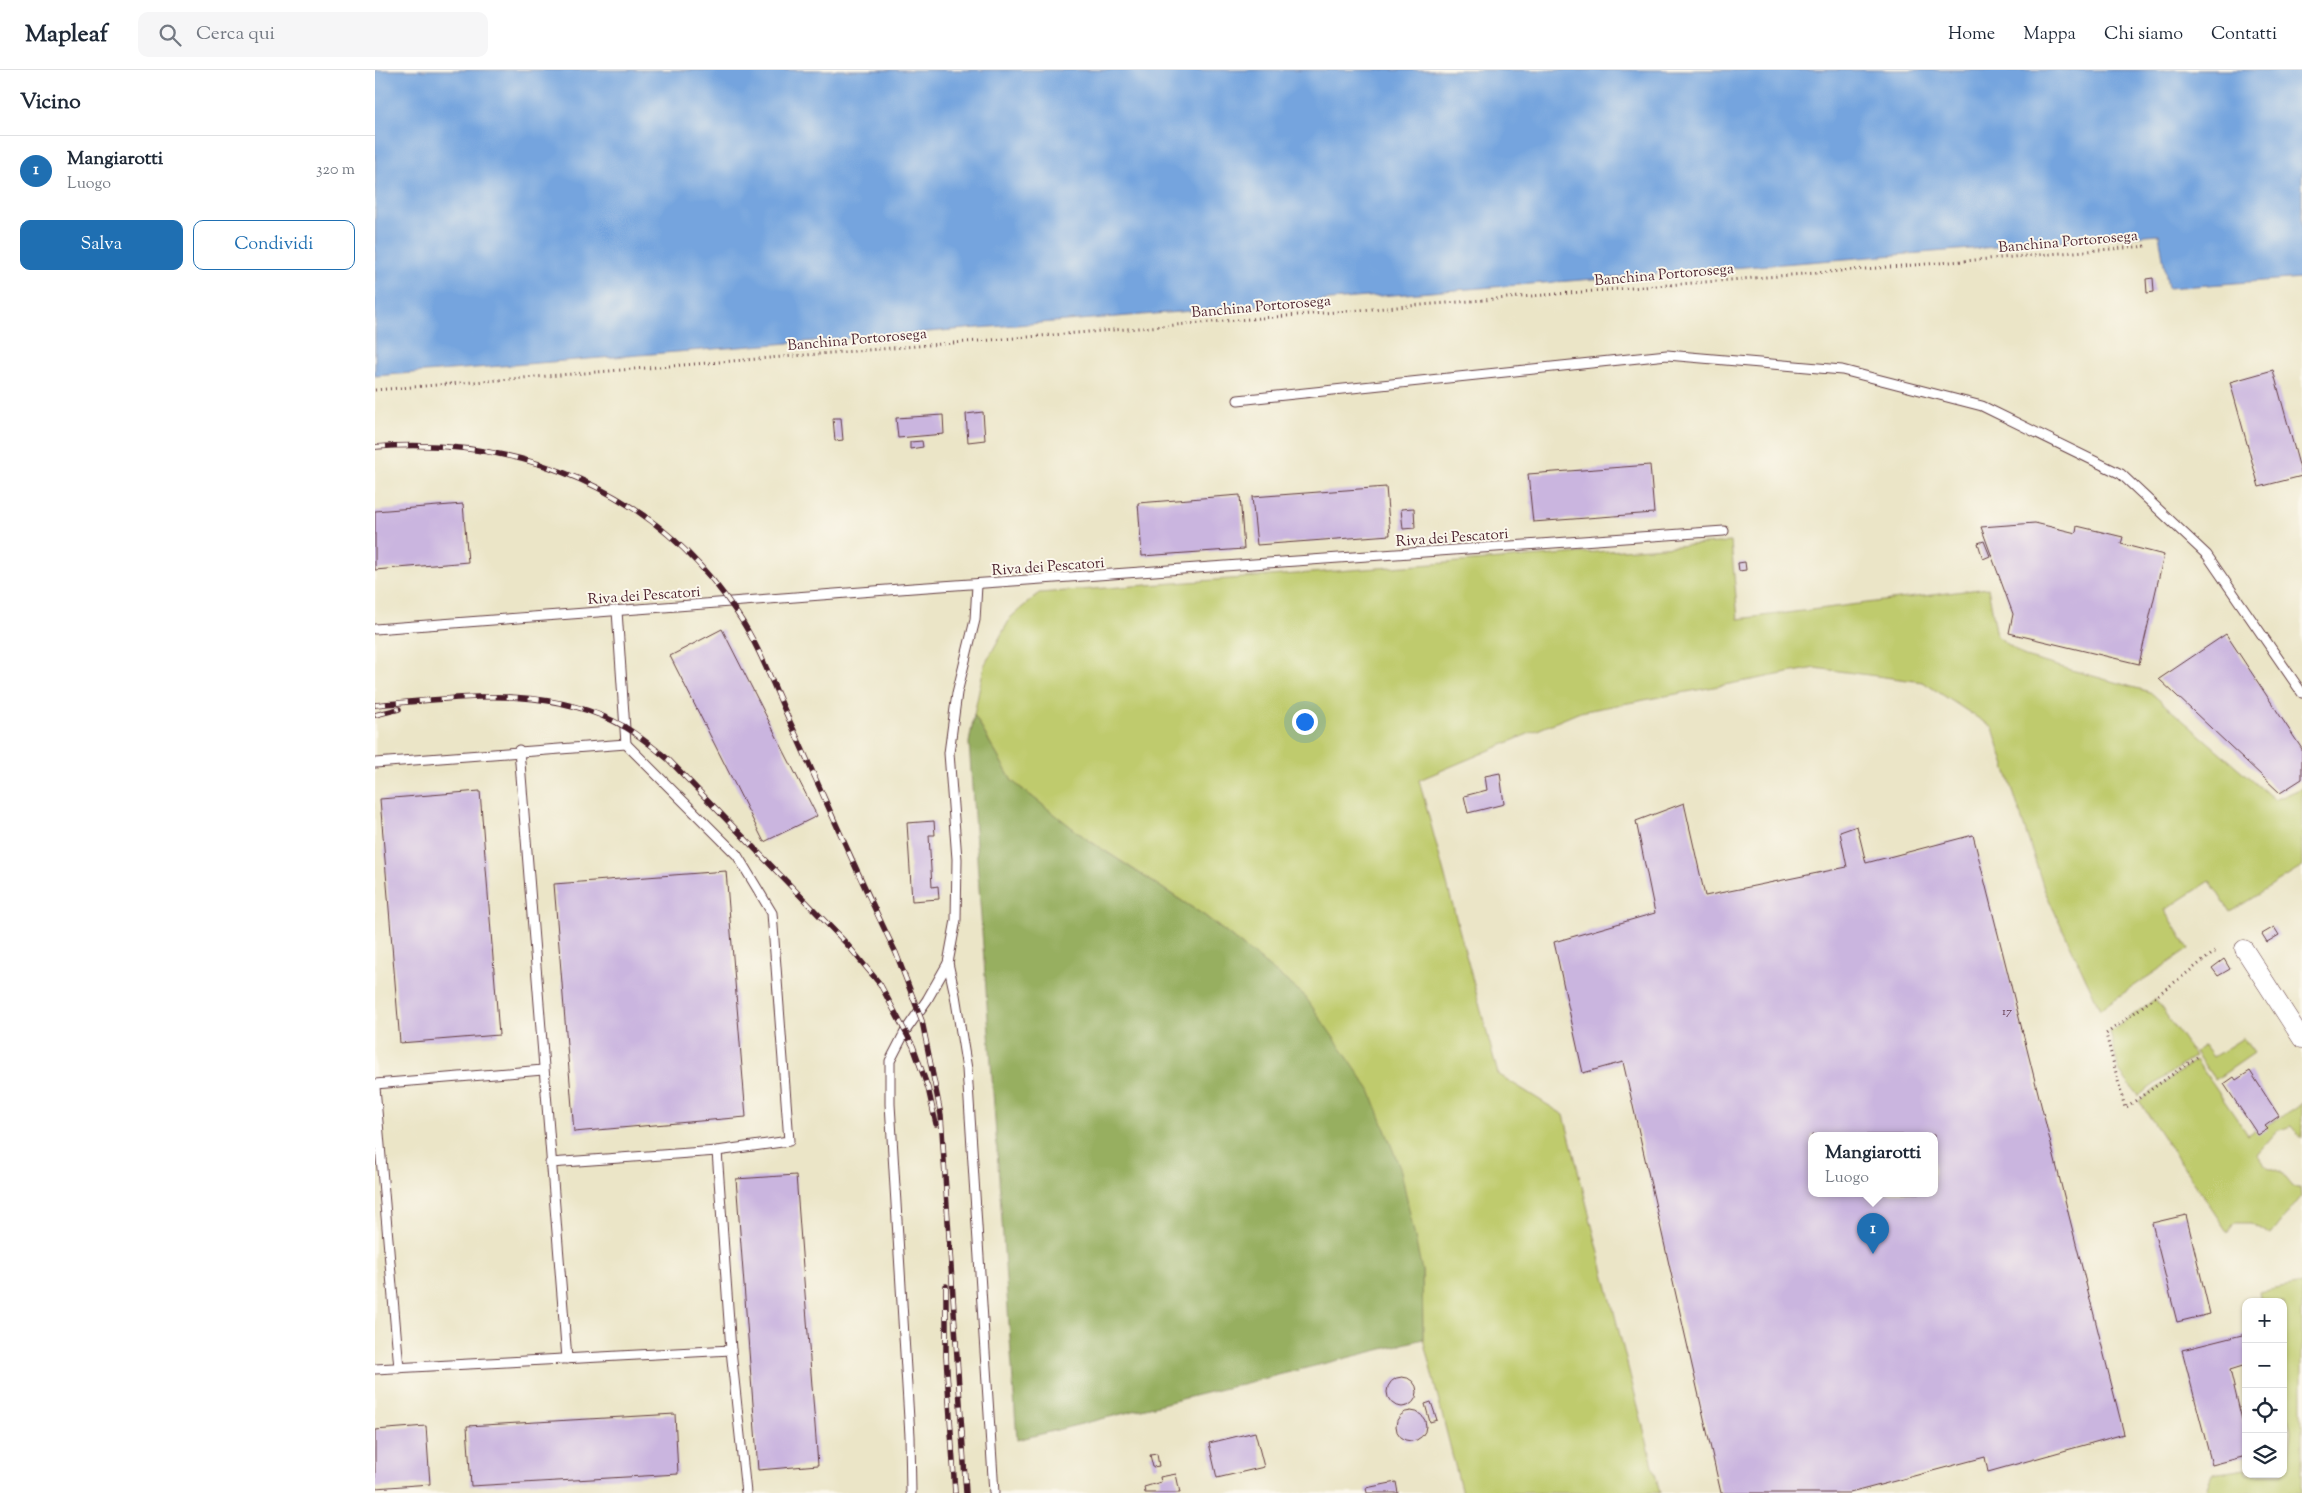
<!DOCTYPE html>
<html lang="it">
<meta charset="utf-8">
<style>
body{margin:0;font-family:"Sorts Mill Goudy",serif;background:#f6f6f7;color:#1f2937}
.controls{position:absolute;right:15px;bottom:15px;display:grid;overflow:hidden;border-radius:10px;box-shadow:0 1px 4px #0004}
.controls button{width:45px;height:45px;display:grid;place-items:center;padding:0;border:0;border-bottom:1px solid #e0e1e3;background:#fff;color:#1f2937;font:25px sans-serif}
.you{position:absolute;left:929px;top:651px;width:18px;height:18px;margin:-12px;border:4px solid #fff;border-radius:50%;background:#1a73e8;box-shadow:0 0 0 8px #1a73e833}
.badge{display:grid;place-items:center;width:32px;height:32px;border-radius:50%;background:#1f6fb2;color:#fff;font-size:16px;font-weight:700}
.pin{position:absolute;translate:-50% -41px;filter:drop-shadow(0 1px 2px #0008)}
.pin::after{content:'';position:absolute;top:26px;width:18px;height:15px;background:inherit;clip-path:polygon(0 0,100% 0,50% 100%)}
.popup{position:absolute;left:1433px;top:1062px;width:130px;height:65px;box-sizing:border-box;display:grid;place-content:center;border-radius:10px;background:#fff;filter:drop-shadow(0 1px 4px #0005);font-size:16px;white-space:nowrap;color:#747a83}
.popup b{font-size:19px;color:#1f2937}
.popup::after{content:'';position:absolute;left:50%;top:100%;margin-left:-10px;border:10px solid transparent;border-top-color:#fff}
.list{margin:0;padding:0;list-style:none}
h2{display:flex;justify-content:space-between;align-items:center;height:65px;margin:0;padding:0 20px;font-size:21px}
h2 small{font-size:16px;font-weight:400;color:#747a83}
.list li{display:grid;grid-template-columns:32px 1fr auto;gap:15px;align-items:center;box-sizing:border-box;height:70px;padding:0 20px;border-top:1px solid #e0e1e3}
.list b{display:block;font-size:19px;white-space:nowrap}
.list p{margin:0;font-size:16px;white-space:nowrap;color:#747a83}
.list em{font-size:16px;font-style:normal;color:#747a83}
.actions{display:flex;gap:10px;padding:15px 20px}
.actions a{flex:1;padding:11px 0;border:1px solid #1f6fb2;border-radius:10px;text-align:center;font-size:18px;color:#1f6fb2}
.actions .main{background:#1f6fb2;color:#fff}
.icon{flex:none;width:28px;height:28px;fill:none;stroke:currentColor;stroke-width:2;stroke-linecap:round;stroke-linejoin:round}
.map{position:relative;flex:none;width:1927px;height:1423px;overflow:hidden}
header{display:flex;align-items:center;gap:30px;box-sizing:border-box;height:70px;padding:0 25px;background:#fff;border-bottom:1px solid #e0e1e3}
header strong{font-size:24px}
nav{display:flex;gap:28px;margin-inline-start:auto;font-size:18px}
.search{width:350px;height:45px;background:#f6f6f7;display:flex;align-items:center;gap:12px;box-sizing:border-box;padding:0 18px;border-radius:10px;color:#747a83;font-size:19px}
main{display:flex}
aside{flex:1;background:#fff}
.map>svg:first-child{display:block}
</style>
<header>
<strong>Mapleaf</strong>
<div class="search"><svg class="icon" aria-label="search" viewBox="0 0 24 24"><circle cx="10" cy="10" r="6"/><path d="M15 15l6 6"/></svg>Cerca qui</div>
<nav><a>Home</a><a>Mappa</a><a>Chi siamo</a><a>Contatti</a></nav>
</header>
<main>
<aside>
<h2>Vicino<small></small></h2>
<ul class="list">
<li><span class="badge">1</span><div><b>Mangiarotti</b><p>Luogo</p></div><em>320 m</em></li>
</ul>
<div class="actions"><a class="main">Salva</a><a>Condividi</a></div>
</aside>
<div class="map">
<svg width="1927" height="1423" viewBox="0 0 1927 1423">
<rect width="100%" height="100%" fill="#fbf7ec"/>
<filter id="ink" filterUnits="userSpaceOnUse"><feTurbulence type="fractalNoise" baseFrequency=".02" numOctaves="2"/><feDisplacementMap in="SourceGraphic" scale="10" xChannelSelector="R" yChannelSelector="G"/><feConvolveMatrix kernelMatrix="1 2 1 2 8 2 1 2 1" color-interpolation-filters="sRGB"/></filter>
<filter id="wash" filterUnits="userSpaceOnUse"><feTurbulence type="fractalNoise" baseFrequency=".0096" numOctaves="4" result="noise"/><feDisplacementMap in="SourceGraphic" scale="20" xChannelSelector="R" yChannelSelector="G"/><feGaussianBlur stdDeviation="1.12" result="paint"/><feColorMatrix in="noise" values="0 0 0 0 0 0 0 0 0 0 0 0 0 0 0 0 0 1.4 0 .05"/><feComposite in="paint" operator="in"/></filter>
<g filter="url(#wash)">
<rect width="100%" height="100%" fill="#ebe5c7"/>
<g fill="#bfcb6d" stroke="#84754c">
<path d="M1356,472L1363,549L1613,518L1622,566L1650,587L1775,622L1900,730L1927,718V797L1855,842L1835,811L1790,840L1814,879L1725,939L1669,819L1618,658L1548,612L1440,598L1205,642L1044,710L1123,1004L1189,1045L1285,1423H1087L1048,1269L1047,1201L929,925L830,846L706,765L637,711L599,645L609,596L636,547L664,523Z"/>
<path d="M1780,929L1820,986L1763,1026L1744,1001L1735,962Z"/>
<path d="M1868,968L1879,983L1840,1010L1820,982L1829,975L1838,987Z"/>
<path d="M1821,990L1873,1065L1880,1060L1892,1059L1890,1056C1903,1047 1916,1044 1927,1033V1069L1916,1056L1902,1061L1882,1084L1892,1097L1906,1102L1919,1118H1925L1926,1127L1896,1165L1876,1153H1859L1853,1163L1764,1031Z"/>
<path d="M1927,1214V1423H1830L1837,1404L1871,1399V1404H1908V1393L1912,1392L1916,1361L1908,1327V1232H1886L1884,1222Z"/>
</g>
<path fill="#97af60" stroke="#706746" d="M599,645L637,711L713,770L830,846L929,925L995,1020L1026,1101L1047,1201L1048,1269L642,1370L594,673Z"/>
<path fill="#74a4de" stroke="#5f6284" d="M0,0H1927V208L1793,218L1784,164L0,306Z"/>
<g id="blocks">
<g fill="#cab5df" fill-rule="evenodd">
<path d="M1778,208L1779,222L1772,223L1771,209Z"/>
<path d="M1898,300L1927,406L1884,417L1855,312Z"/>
<path d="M608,342L610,370L593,372L591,344Z"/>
<path d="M568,345L569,364L523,368L521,348Z"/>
<path d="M458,348H466L468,370L460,371Z"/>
<path d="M547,371L548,377L535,379V372Z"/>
<path d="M1275,395L1279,443L1158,452L1153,404Z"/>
<path d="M1011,417L1015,465L882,475L877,427Z"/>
<path d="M865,425L869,479L767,486L763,433Z"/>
<path d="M88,434L93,492L0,500V441Z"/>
<path d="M1039,438L1040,458L1028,459L1026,439Z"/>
<path d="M1660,453L1701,463L1702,456L1748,467L1746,474L1789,485L1764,594L1634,563L1638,544L1606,457Z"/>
<path d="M1609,471L1615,486L1608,489L1603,473Z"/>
<path d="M1370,492L1371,500L1364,501L1363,493Z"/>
<path d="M347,559L442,746L389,772L295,586Z"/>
<path d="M1851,564L1927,679V709L1905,723L1784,609Z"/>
<path d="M1125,703L1129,734L1093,743L1089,726L1112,720L1110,706Z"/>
<path d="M105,721L124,965L25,973L5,729Z"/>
<path d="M1309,733L1330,826L1472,797L1465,762L1482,756L1491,793L1598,765L1749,1364L1613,1402L1610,1387L1475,1423H1346L1248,992L1208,1003L1179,872L1280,843L1261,751ZM1437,1065H1559V1123H1437Z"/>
<path d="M559,751L560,765H554L557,817L563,816L564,829L537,831L532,753Z"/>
<path d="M351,801L371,1047L199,1062L179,814Z"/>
<path d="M1899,857L1904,865L1892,872L1887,864Z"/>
<path d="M1849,889L1855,899L1843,906L1837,898Z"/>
<path d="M1875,1001L1904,1046L1890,1056L1893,1059L1883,1065L1849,1014L1859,1007L1861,1010Z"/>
<path d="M421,1105L443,1395L383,1400L361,1109Z"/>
<path d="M1811,1145L1835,1244L1802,1252L1777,1153Z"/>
<path d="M1871,1264V1295L1855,1300L1868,1354H1871V1386L1837,1395L1807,1280Z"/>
<circle cx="1027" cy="1322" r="15"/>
<path d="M1056,1332L1062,1350L1055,1352L1050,1334Z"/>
<circle cx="1036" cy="1356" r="15"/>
<path d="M300,1344L303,1404L96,1416L92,1356Z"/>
<path d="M51,1356L55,1414L0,1418V1360Z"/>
<path d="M880,1362L889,1397L842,1408L834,1373Z"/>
<path d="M782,1384L784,1396L778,1397L775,1385Z"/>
<path d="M801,1404L805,1423H770L769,1417L786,1412L785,1407Z"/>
<path d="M1021,1412L1023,1423H992L991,1418Z"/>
</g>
</g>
</g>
<g filter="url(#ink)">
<use href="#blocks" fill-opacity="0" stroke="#623d42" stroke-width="1"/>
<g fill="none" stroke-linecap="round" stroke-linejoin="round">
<defs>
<g id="lane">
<path d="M863,330L1292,285L1467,300L1607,336L1746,404L1832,485L1927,623"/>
<path d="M242,541L251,674"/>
<path d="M0,559L538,518L1349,461"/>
<path d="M144,680L192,1289"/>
<path d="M0,693L251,674L362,785L397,843L414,1071L342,1081L175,1093"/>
<path d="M573,893L580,925L592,999L619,1423"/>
<path d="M0,1014L168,1000"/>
<path d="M0,1017L24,1298"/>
<path d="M342,1081L356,1280L371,1423"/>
<path d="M0,1299L356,1280"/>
<path d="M536,1423L535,1366L515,1034V991L531,960L552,930L573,893L581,850L582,789L574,683L582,623L600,550L602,515"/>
</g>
<path id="street" d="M1869,879L1927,969"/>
</defs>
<use href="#lane" stroke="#623d42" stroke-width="11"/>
<use href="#street" stroke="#623d42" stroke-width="19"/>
<g stroke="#623d42" stroke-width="3" stroke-dasharray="1 4" stroke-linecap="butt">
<path d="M0,320L1773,176"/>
<path d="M1822,987L1750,1038L1731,964L1841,881"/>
</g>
<use href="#lane" stroke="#fff" stroke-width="9"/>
<use href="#street" stroke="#fff" stroke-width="18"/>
<defs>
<g id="rail">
<path d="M0,377C146,366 280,419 362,543C385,577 399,618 416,654C451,731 484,808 521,883L547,951L566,1045L591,1423"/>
<path d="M0,635C85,628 172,613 250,657C265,666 279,678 293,689L471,873L505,914L538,976L553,1018L561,1054"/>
<path d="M0,645L24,639"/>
<path d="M571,1216V1286L580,1423"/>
</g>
</defs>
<use href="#rail" stroke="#4a1f2b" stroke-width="5.5"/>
<use href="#rail" stroke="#fbf7ec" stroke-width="4" stroke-dasharray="11" stroke-linecap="butt"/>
</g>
</g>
<g text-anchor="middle" stroke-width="4" stroke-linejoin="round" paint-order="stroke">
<g font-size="12" fill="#6a4458">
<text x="1632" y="945">17</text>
</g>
<g font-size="15" fill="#4a1f2b" stroke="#fbf7ec">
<text transform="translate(1693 171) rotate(-5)" y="5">Banchina Portorosega</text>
<text transform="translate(1289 204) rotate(-5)" y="5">Banchina Portorosega</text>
<text transform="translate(886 236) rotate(-5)" y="5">Banchina Portorosega</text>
<text transform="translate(482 269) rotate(-5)" y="5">Banchina Portorosega</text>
<text transform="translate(1077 467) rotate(-4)" y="5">Riva dei Pescatori</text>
<text transform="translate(673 496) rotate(-4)" y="5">Riva dei Pescatori</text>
<text transform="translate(269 525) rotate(-4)" y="5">Riva dei Pescatori</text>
</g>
</g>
</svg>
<div class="controls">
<button>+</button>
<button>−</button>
<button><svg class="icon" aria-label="locate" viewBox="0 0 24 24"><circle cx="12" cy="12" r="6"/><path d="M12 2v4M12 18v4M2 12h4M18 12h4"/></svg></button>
<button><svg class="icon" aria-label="layers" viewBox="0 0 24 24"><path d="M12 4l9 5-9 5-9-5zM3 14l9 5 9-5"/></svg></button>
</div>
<div class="you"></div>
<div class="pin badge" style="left:1498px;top:1184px">1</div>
<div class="popup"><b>Mangiarotti</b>Luogo</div>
</div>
</main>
